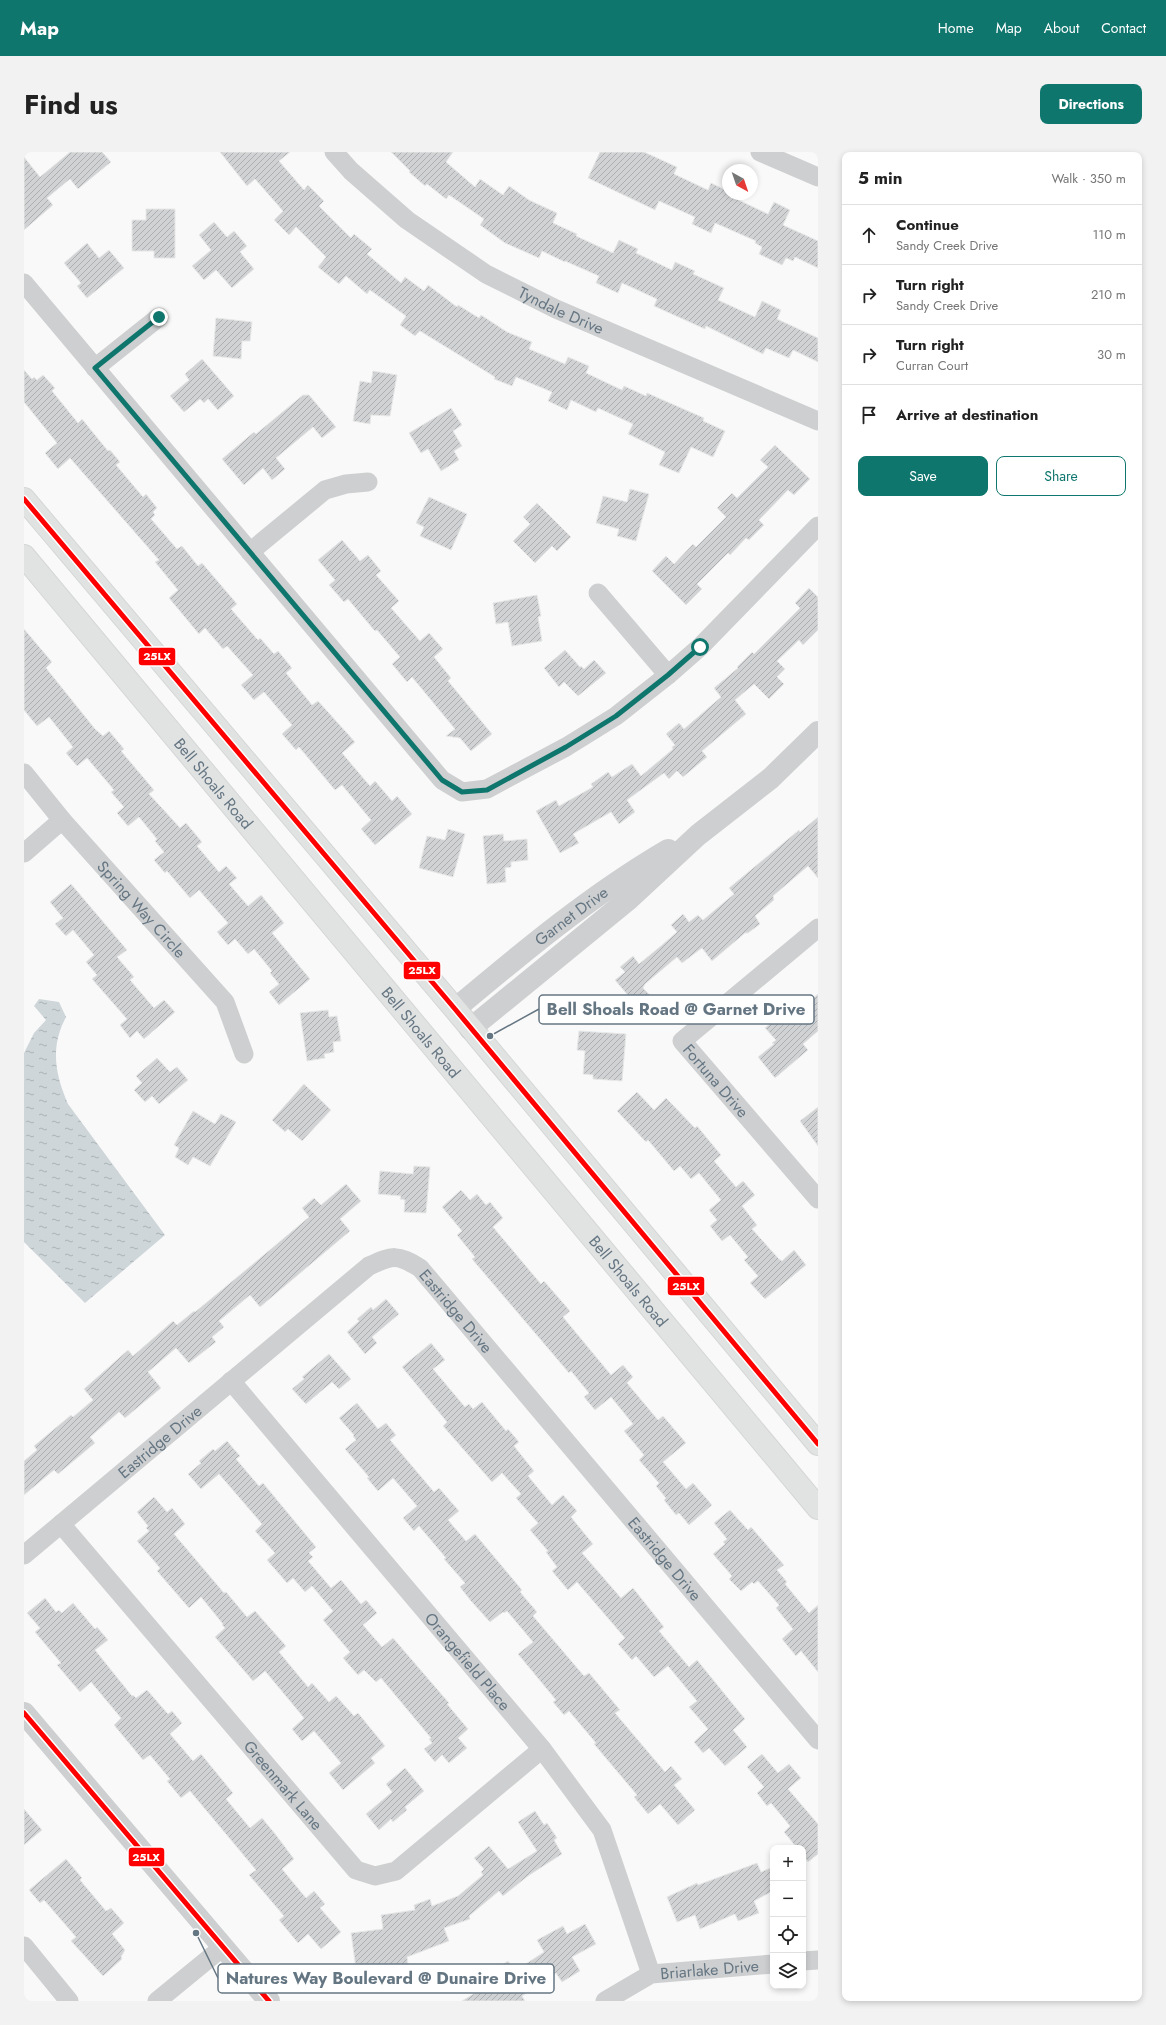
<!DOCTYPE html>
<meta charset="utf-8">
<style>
body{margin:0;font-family:Jost,sans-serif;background:#f2f2f2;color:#222}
.controls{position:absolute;right:12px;bottom:12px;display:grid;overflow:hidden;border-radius:8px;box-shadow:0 2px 6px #0003}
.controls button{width:36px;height:36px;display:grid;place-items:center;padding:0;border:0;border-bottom:1px solid #e0e0e0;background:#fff;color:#222;font:20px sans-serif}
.compass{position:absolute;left:698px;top:12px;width:36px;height:36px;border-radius:50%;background:#fff;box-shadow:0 2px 6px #0003;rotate:140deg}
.stop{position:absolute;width:12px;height:12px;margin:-9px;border:3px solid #0f766e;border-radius:50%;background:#fff}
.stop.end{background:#0f766e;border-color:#fff;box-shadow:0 1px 4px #0008}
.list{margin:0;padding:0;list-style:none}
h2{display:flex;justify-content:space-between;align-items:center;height:52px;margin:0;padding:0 16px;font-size:17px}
h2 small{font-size:13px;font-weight:400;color:#767676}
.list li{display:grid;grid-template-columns:26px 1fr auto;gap:12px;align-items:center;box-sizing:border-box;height:60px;padding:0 16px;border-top:1px solid #e0e0e0}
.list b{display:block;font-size:15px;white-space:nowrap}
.list p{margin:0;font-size:13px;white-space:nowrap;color:#767676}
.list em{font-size:13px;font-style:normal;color:#767676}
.actions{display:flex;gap:8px;padding:12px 16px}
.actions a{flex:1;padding:9px 0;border:1px solid #0f766e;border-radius:8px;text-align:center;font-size:14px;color:#0f766e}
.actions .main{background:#0f766e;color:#fff}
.icon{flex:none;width:22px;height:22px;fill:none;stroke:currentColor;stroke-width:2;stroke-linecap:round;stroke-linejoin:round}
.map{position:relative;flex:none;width:794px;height:1849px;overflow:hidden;border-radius:8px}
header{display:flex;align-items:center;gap:24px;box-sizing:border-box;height:56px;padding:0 20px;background:#0f766e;color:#fff}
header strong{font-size:19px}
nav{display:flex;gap:22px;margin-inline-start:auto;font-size:14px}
.intro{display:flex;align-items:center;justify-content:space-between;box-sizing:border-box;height:96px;padding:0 24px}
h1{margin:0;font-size:28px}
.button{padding:10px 18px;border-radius:8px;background:#0f766e;color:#fff;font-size:14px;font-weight:700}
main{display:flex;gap:24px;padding:0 24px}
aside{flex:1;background:#fff;border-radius:8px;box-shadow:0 2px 6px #0003}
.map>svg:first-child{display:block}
</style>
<header>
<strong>Map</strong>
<nav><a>Home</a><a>Map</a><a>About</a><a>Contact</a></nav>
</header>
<div class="intro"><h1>Find us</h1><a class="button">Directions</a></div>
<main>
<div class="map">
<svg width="794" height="1849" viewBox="0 0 794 1849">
<defs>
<pattern id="water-ripples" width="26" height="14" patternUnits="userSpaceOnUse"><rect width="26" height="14" fill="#ced6d9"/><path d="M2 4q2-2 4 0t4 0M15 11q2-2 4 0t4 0" fill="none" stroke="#abb2b5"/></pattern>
<pattern id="building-hatch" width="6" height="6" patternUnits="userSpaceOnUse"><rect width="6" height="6" fill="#d0d2d3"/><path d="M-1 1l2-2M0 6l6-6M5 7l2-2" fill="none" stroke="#acafb1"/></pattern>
</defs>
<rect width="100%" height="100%" fill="#f9f9f9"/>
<path fill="url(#water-ripples)" d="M15,847L35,850L42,865C26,895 31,922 44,952L141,1083L61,1151L0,1090V901L10,881L22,868L10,854Z"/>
<g fill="url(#building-hatch)" stroke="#e8e8e8">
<path d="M46,0H78L87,10L54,37L46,27L23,46L29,53L0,78V5L16,25Z"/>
<path d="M196,0H266L255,9L280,38L284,33L300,49L295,54L327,86L330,82L348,97L343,102L377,131L381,125L400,139L404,133L433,155L434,153L455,166L457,163L483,180L508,190L505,197L541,212L544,205L565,214L562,221L598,238L600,234L622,244L623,241L680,266L679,269L701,279L689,305L667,295L655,321L635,313L641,300L604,282L609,272L574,256L572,260L547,248L543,258L524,249L528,240L492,225L488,234L470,227L471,225L396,179L391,184L376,173L382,164L346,138L343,142L322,124L315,132L294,115L302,105L272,75L265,83L250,68L259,59L231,27L223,34Z"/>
<path d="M367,0H429L422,10L451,35L456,27L479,43L485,34L505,48L533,61L529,71L553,82L552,84L589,101L595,88L614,97L612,101L648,118L651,110L671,119L669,122L700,136L694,148L731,165L738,149L757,158L753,167L794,186V210L769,198L765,206L742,196L739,202L682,174L681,177L630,154L633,147L598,131L594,141L572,131L575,124L541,109V110L518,99L515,106L481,91L456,73L460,67L425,43L422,47L403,32L401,34L385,20L386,19Z"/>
<path d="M576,0H620L653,15L650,22L684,38L687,31L704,39V43L744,62L750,50L766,58L759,73L794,89V116L771,105L769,109L762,106L758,113L735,102L738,95L731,91L732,89L691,71L687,81L668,72L671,65L635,49L631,58L564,26Z"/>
<path d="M122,57H151V106H130V99H108V68H122Z"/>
<path d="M190,70L203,85L210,79L223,94L216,100L230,117L208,136L192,118L180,128L168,114L187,98L175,83Z"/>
<path d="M63,91L75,106L85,98L100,116L63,146L53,134L57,131L40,111Z"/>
<path d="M192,166L228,170L226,189H218L217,207L189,204Z"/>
<path d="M178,207L210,244L194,258L184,247L180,251L176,247L160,260L146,244L165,228L161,222Z"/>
<path d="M0,218L8,227L10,225L13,228L19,223L31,236L28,239L54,271L58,267L84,299L86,298L96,310L92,313L119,345L122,342L133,356L129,360L131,363L127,367L153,397L158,394L174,414L178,411L213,452L207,457L234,488L236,486L250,502L254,499L268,516L262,521L288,553L294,549L331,590L318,601L346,634L351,629L368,649L373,644L388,662L351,693L337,677L347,668L318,633L311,638L275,595L272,598L258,582L268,573L240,540L230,548L217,533L229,523L203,494L199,497L181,476L175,482L145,446L154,438L131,410L135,408L46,306L34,317L21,301L33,291L0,250Z"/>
<path d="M349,219L373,223L366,264L347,263L346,272L329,269L336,229L347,231Z"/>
<path d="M279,243H285L312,275L298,286L289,275L252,306L261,317L248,328L239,316L220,333L198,307L230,280L232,282Z"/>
<path d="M427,256L438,273L429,279L438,294L430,299L435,308L417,319L404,297L397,301L385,281Z"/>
<path d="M751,293L786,327L770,343L764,338L735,368L740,373L725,388L722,386L706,403L704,401L673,432L678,437L662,453L628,419L642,404L650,412L669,392L672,395L702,365L693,356L708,341L713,346L744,315L736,308Z"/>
<path d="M606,337L625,342L612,389L593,384L595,377L572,371L579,344L603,350Z"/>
<path d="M405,345L443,362L427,398L396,384L400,375L392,371Z"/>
<path d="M513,351L547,385L533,399L528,394L511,411L489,389L506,372L499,365Z"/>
<path d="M318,388L336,409L344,403L357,419L352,423L375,449L367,456L396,489L405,481L419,497L410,505L427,526L424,529L468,582L447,599L436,586L422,584L431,577L388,525L383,530L368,512L376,505L353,478L351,479L350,478L324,447L320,450L305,433L311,428L294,408Z"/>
<path d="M785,436L794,445V478L779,493L775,488L753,509L761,517L753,525L760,532L745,547L730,532L711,548L722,562L678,599L683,605L659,625L653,619L645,627L640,621L603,648L611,660L595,672L587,660L549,682L555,691L536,701L512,659L532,648L535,654L569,635L567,632L584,620L588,625L608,612L617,624L649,597L648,595L651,593L642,582L655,571L660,577L697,545L690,536L714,516L713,515L728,500L730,502L776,456L771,451Z"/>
<path d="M513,443L517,464L514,465L518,489L488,494L484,470L472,472L469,451Z"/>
<path d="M0,477L28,510L22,516L71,577L79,584L85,579L100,597L97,599L130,638L125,642L148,667L156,676L162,671L178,690L173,694L195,720L202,714L213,726L205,732L224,754L237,743L260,771L248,781L286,827L255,853L245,840L255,832L246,821L248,819L230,797L224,802L211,787L204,793L193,780L204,771L175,738L166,746L143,719L141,721L130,708L140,700L131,689L133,687L115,665L104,674L93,661L100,655L87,640L90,638L63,606L53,614L42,601L49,595L25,565L13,574L0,558Z"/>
<path d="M541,498L556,515L557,514L560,517L570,508L582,521L554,544L540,530L535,535L520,516Z"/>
<path d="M794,665V726L784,714L749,744L750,748L731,764L736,772L724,781H721L688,809L678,796L658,811L653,805L621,832L619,836L626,843L613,854L591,828L601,820L596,815L609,804L615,812L638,793L653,780L647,773L659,762L665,770L674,763L679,768L710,742L705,736L775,678L776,680Z"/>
<path d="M424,677L441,682L429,725L395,716L403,684L421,688Z"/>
<path d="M479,682L480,689L503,687L504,708L487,710V715L481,716L482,730L463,732L459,684Z"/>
<path d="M47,732L103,798L93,805L110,825L106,828L130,856L140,848L151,860L120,887L113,879L106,886L96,873L103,867L68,827L73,823L62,810L70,803L49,778L42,784L31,772L39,766L26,750Z"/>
<path d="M794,842V879L779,892L784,898L751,926L734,905L750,892L748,891L752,888L741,876L755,864L761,870Z"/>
<path d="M304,858L305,865L313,864L317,889L309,890L310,900L300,902L301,906L283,909L276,861Z"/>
<path d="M555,879L602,882L598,929L569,927V923L559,922L561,899L553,898Z"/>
<path d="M133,906L146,920L153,915L164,928L135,952L128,944L121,950L110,938L118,931L112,924Z"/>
<path d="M280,932L307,958L278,989L264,977L261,980L248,968Z"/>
<path d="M613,940L630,958L642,946L671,976L673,974L697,1003L690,1009L712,1035L719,1029L731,1043L718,1054L733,1073L728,1077L755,1107L758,1109L770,1098L782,1113L741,1147L726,1131L734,1124L720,1108L724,1105L706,1083L698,1089L686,1074L693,1068L685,1058L697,1048L675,1021L667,1027L656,1014L650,1019L624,988L622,990L593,959Z"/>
<path d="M794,955V994L776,969Z"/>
<path d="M169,959L191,972L197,962L212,970L186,1014L169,1005L164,1013L151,1005L155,996L150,993Z"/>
<path d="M390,1014L406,1015L402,1061L380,1060L381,1048L376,1047L377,1044L354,1042L356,1019L389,1022Z"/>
<path d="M322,1032L337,1049L316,1067L326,1079L236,1155L226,1143L195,1169L200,1175L188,1185L192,1190L165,1211L152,1196L124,1220L137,1236L101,1266L95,1260L66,1285L71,1291L34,1322L30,1318L0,1343V1309L13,1298L10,1294L47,1263L49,1265L69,1248L60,1237L104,1198L109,1204L149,1169L153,1173L170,1159L171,1160L229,1112L285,1065L278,1056L290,1046L297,1053Z"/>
<path d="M437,1038L446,1048L453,1042L462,1053L466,1050L479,1066L469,1075L517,1132L520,1129L546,1159L539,1165L587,1223L599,1213L609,1225L603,1231L634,1268L639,1264L662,1291L639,1310L662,1337L669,1331L688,1353L665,1373L655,1361L652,1363L640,1348L642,1346L632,1334L635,1331L615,1308L620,1303L600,1279L609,1272L587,1245L571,1258L560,1245L565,1241L547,1219L545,1221L448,1107L451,1105L433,1083L438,1079L418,1055Z"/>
<path d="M362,1147L375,1162L348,1185L353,1191L341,1202L323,1180L335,1169L333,1167L347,1155L349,1158Z"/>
<path d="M407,1191L421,1208L409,1217L441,1255L445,1252L449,1257L458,1250L482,1279L484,1277L495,1290L490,1294L510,1319L504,1324L528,1353L539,1343L553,1359L547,1365L569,1392L558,1401L597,1446L609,1436L640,1475L635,1479L665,1515L673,1508L721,1567L709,1578L723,1595L701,1614L685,1596L679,1601L670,1590L684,1577L665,1555L673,1549L644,1514L630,1525L612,1504L608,1508L594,1492L601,1486L553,1430L544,1438L528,1419L533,1415L522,1400L524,1399L506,1378L514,1371L492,1346L497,1342L478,1321L468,1330L419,1274L423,1270L378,1215Z"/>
<path d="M305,1202L327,1227L315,1237L308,1230L282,1252L268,1237L280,1227L278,1225Z"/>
<path d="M333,1251L354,1277L362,1271L372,1283L366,1288L410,1340L415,1336L435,1359L424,1368L442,1389L451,1382L498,1438L496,1440L513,1460L509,1464L560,1524L565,1521L596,1558L591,1561L641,1620L647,1614L658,1627L650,1633L671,1658L654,1673L636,1652L624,1662L610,1645L613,1643L570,1592L572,1591L545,1559L540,1563L529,1550L532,1548L494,1502L509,1490L483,1459L480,1461L479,1460L466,1470L447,1449L436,1435L441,1431L420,1407L422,1406L395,1374L390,1379L379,1366L393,1354L369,1326L354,1339L343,1326L345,1325L321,1297L332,1288L329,1284L330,1283L315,1266Z"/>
<path d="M203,1289L216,1304L212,1307L235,1334L239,1331L292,1395L285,1401L289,1405L284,1409L307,1436L317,1428L337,1452L342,1448L353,1461L339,1473L358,1495L369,1486L425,1551L423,1552L444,1577L434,1586L443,1596L425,1611L418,1603L411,1610L400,1597L408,1591L405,1587L407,1586L357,1526L352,1530L340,1518L334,1523L319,1506L326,1500L299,1468L309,1459L288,1434L281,1440L269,1426L263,1431L243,1408L251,1401L231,1379L238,1372L195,1322L177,1337L164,1322L177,1311L175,1309L189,1297L191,1299Z"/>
<path d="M130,1345L143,1360L148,1356L161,1372L150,1382L200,1441L202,1440L223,1465L231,1459L262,1494L255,1500L284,1535L288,1531L305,1550L312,1544L330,1564L334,1561L361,1594L347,1606L351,1611L319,1638L305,1621L317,1611L290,1579L278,1589L268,1577L280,1566L266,1549L241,1519L229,1529L191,1485L201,1476L198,1473L199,1472L177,1445L165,1456L133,1419L136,1416L113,1389L125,1379L122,1376L124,1374L113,1360Z"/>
<path d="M706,1358L724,1378L727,1375L760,1413L753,1418L763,1430L761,1432L785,1461L794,1453V1520L777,1499L772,1504L758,1487L769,1477L752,1456L755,1453L734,1429L730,1432L728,1430L717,1439L705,1427L708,1424L689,1402L701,1392L699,1390L703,1387L690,1371Z"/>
<path d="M21,1446L32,1460L35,1458L38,1461L49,1451L71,1477L73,1475L84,1488L71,1498L108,1544L109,1543L112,1546L123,1538L144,1562L148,1559L158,1571L146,1582L169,1609L177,1602L209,1641L202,1647L226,1676L238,1666L252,1683L270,1707L258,1717L282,1746L290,1739L301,1752L296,1756L317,1780L297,1797L284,1782L274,1791L255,1768L260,1764L225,1723L232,1718L166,1639L157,1646L143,1629L146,1627L126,1603L119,1608L90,1573L97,1566L67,1530L56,1540L33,1513L37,1511L11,1480L16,1476L3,1461Z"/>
<path d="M738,1602L754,1621L765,1612L777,1626L764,1637L794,1672V1702L784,1710L779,1703V1696H773L760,1680L766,1674L747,1651L743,1654L733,1641L740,1635L723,1615Z"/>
<path d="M381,1616L400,1639L381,1655L383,1658L369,1670L367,1667L355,1678L342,1662L368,1640L362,1632Z"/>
<path d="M0,1657L18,1678L0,1693Z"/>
<path d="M511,1659L520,1673L523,1671L533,1686L530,1688L538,1702L504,1724L479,1744L475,1739L445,1764L446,1767L420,1776L425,1789L383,1805L386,1826L367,1829L365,1812L332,1817L327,1781L359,1777L357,1763L391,1758L390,1753L406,1747L408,1754L434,1744L459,1723L457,1720L460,1717L450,1706L465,1694L484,1717L513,1699L494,1670Z"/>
<path d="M42,1707L58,1726L56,1728L82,1759L87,1756L100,1771L88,1782L101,1798L97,1805L98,1807L79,1824L47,1789L52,1785L20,1748L16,1751L5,1738Z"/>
<path d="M733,1711L737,1720L749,1715V1739L730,1749L735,1761L714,1769L711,1762L676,1777L671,1763L653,1770L643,1745L673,1731L674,1733L682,1730Z"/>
<path d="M561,1772L572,1792L548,1805L556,1819L538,1830L532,1821L498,1844L501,1849H438L462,1834L457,1827L484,1809L491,1819L520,1800L513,1788L539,1774L543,1782Z"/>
</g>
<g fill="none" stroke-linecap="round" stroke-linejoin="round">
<defs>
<g id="secondary">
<path d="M0,347L431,857L794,1292"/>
<path id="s9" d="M0,404L794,1356"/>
</g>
</defs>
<use href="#secondary" stroke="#d5d6d7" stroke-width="24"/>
<g stroke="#cecfd0" stroke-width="19">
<path id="s1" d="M310,0L327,19L383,68L462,122L532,157L794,269"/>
<path d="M736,0L794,25"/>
<path d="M0,131L418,628L438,640L463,637L542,595L592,564L644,523L676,495L794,374"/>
<path d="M71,216L135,165"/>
<path d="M226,400L301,338L322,332L344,330"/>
<path d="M574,441L644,523"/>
<path id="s2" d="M0,621L38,668L201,850L220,902"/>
<path d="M0,701L38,668"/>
<path id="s3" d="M794,776L658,889L794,1047"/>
<path id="s4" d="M207,1229L518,1597L578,1678L627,1822"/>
<path id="s5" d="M37,1372L332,1718L351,1724L372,1719L518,1597"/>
<path id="s6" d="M0,1403L345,1114C369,1103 373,1102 396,1116L794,1588"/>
<path d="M0,1794L45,1849"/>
<path d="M779,1809L794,1808"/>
<path d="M133,1849L199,1795"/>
<path id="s7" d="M581,1849L627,1822L749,1812"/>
</g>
<g stroke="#cecfd0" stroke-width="22">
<path id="s8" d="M431,857C499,800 567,743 644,698"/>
<path d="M446,877L605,747L674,683L747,626L794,580"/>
<path d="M0,1561L245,1849"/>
</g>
<use href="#secondary" stroke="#e1e2e2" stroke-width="22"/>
<defs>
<g id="bus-1">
<path d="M0,347L431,857L794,1292"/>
<path d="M0,1561L245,1849"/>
</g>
</defs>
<use href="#bus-1" stroke="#fff" stroke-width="8"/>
<use href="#bus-1" stroke="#f00" stroke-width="5"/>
</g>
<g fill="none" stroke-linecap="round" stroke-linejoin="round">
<path stroke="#0f766e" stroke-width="5" d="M135,165L71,216L418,628L438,640L463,638L542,595L592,564L644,523L676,495"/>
</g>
<g text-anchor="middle" stroke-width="4" stroke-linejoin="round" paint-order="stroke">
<g font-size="16" fill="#657683" stroke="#fff">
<text dy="6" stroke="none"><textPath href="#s1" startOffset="279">Tyndale Drive</textPath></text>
<text dy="6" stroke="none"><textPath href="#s9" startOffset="296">Bell Shoals Road</textPath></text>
<text dy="6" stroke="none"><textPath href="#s2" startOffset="180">Spring Way Circle</textPath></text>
<text dy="6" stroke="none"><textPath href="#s8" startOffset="149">Garnet Drive</textPath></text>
<text dy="6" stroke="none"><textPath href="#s9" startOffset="620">Bell Shoals Road</textPath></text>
<text dy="6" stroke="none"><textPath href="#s3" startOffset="229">Fortuna Drive</textPath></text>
<text dy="6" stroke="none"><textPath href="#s9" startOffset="944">Bell Shoals Road</textPath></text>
<text dy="6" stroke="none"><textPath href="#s6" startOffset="561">Eastridge Drive</textPath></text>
<text dy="6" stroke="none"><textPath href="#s6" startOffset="177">Eastridge Drive</textPath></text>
<text dy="6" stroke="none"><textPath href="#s6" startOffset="885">Eastridge Drive</textPath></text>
<text dy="6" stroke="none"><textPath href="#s4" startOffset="367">Orangefield Place</textPath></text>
<text dy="6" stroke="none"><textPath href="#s5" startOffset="343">Greenmark Lane</textPath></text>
<text dy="6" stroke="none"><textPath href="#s7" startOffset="112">Briarlake Drive</textPath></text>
</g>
</g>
<path fill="none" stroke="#657683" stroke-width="1.5" d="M466 884L515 857M172 1781L194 1826"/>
<g fill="#657683" stroke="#fff" stroke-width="1.5">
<circle cx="466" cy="884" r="4"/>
<circle cx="172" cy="1781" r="4"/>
</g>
<g fill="#fff" stroke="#657683" stroke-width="1.5">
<rect x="515" y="843" width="275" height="29" rx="4"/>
<rect x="194" y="1812" width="336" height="29" rx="4"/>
</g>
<g font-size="17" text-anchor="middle" font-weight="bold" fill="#657683">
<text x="652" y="863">Bell Shoals Road @ Garnet Drive</text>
<text x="362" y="1832">Natures Way Boulevard @ Dunaire Drive</text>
</g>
<g stroke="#fff" stroke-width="1.5">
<rect x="114" y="495" width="38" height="19" rx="4" fill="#f00"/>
<rect x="379" y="809" width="38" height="19" rx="4" fill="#f00"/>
<rect x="643" y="1124" width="38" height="20" rx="4" fill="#f00"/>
<rect x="104" y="1695" width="37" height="20" rx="4" fill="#f00"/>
</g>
<g font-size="11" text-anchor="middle" font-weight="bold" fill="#fff">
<text x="133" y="508">25LX</text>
<text x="398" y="822">25LX</text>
<text x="662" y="1138">25LX</text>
<text x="122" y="1709">25LX</text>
</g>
</svg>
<div class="controls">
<button>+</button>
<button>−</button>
<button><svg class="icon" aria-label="locate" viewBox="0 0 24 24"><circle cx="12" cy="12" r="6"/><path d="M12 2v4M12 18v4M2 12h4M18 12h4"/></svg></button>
<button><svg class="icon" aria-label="layers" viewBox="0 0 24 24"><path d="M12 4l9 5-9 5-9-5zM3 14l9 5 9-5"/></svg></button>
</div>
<svg class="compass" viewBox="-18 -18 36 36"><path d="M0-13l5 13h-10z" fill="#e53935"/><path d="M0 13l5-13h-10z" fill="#767676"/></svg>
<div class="stop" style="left:676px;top:495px"></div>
<div class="stop end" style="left:135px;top:165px"></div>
</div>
<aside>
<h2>5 min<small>Walk · 350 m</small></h2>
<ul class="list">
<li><svg class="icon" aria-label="ahead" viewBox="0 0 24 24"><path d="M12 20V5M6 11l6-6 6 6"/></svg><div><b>Continue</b><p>Sandy Creek Drive</p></div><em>110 m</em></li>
<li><svg class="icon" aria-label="right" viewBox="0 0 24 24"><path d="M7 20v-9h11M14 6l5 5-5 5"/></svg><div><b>Turn right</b><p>Sandy Creek Drive</p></div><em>210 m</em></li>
<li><svg class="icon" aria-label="right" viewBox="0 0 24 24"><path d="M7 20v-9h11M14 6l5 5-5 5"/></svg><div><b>Turn right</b><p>Curran Court</p></div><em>30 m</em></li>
<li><svg class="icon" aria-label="arrive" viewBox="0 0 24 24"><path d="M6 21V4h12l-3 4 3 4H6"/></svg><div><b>Arrive at destination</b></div></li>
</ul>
<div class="actions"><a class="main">Save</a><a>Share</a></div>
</aside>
</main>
